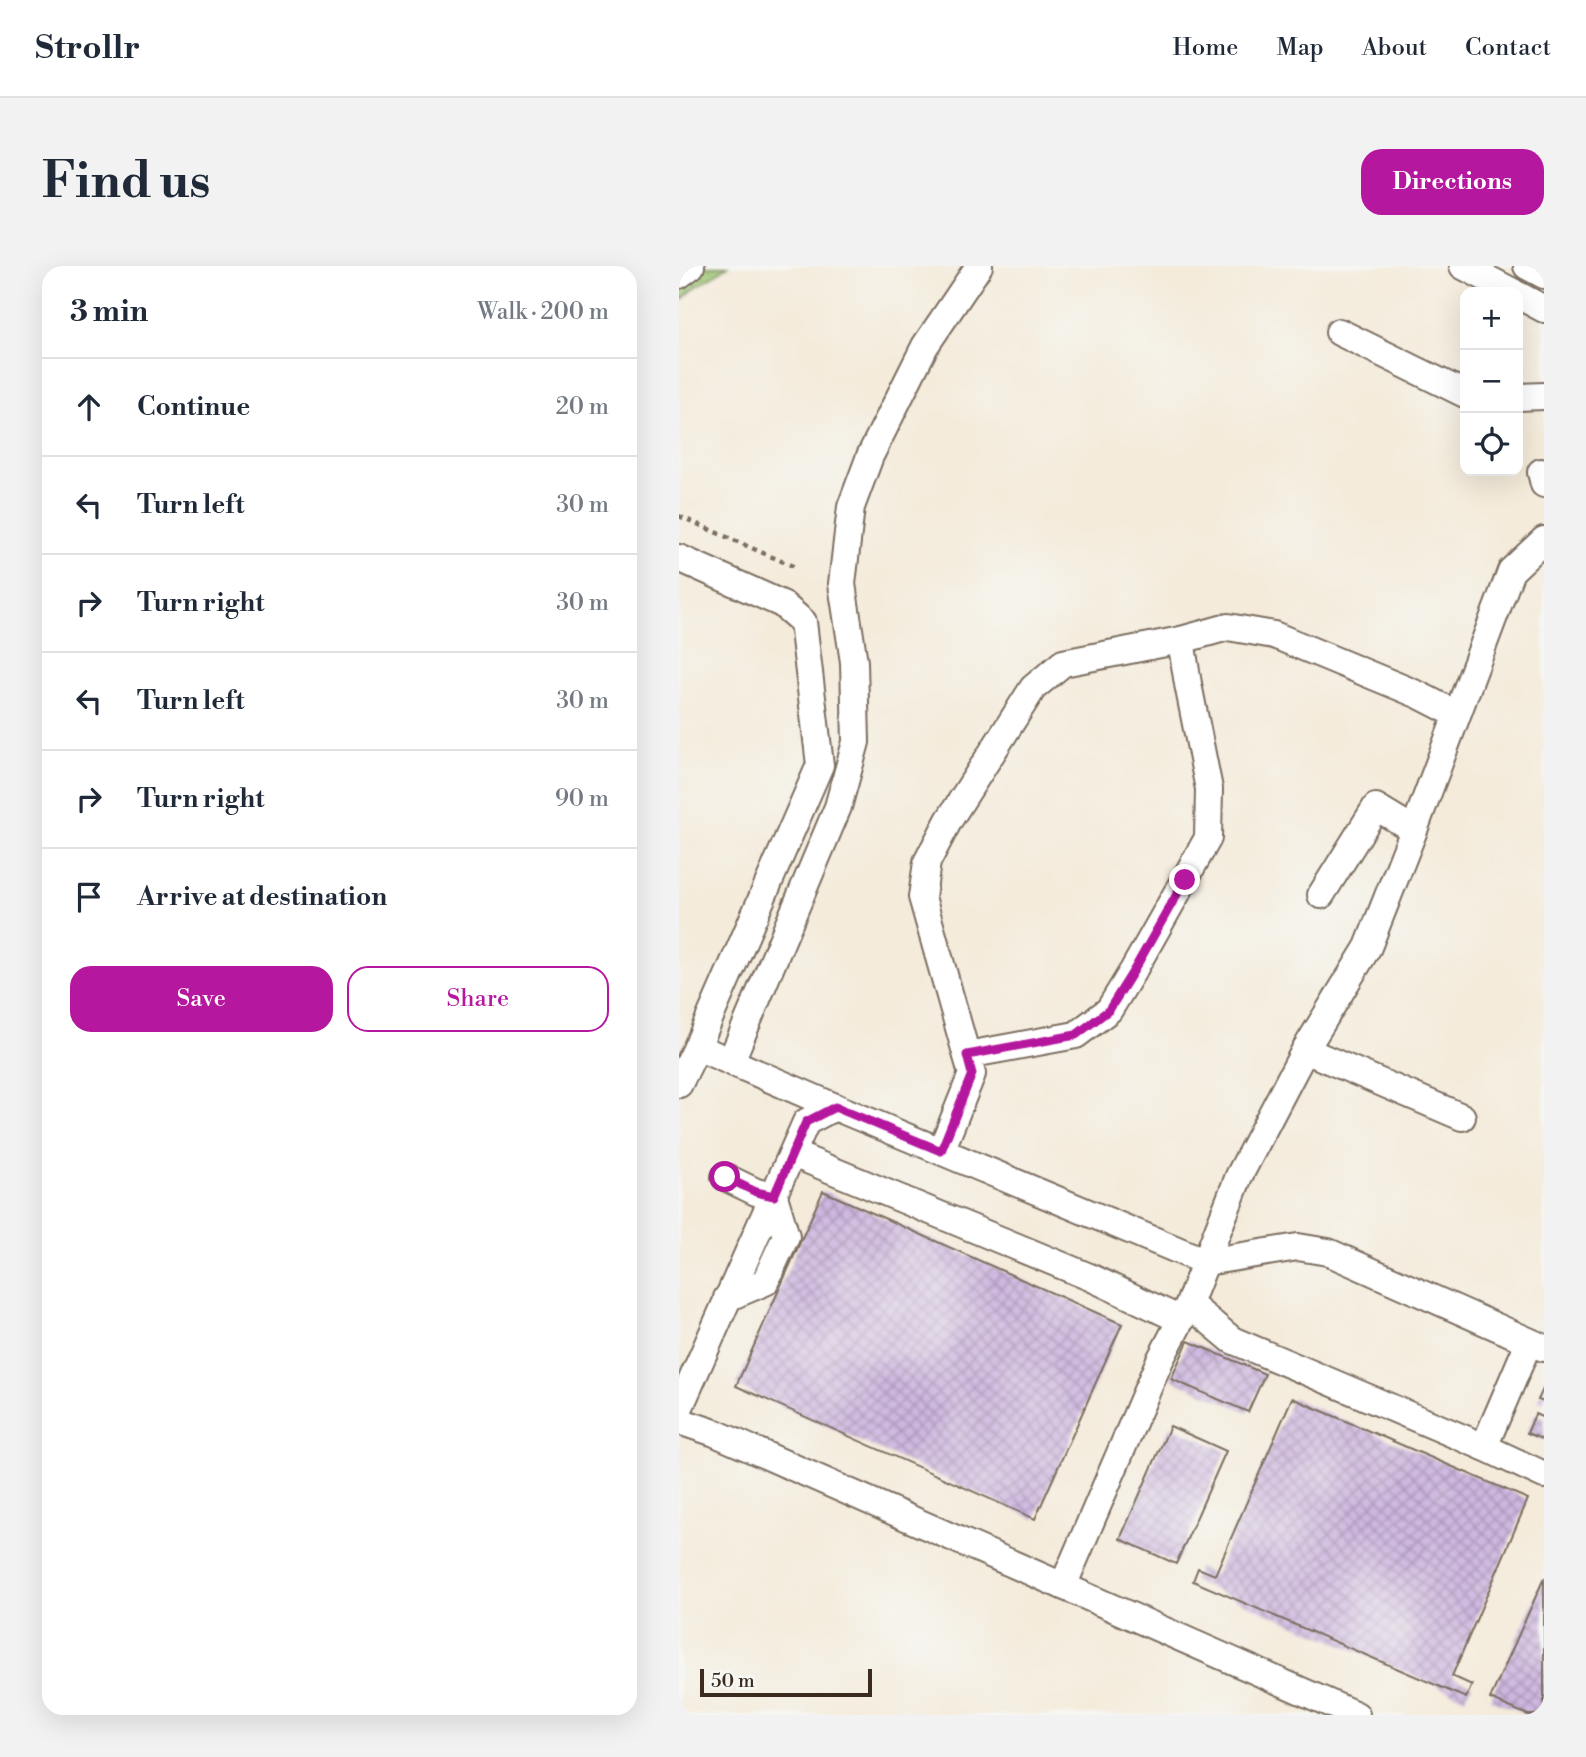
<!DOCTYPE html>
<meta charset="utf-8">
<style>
body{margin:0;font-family:"Libre Bodoni",serif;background:#f2f2f3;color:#1f2937}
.controls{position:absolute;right:21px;top:21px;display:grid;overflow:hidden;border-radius:14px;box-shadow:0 7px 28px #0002}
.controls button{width:63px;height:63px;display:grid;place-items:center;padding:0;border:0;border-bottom:2px solid #e0e1e3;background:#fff;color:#1f2937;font:35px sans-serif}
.scale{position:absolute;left:21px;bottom:18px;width:172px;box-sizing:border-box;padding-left:7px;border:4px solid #3b2a1e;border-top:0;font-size:19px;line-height:24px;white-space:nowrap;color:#3b2a1e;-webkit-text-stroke:5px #f6f6f2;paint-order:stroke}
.stop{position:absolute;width:21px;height:21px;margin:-16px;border:5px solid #b5179e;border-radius:50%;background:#fff}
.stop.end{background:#b5179e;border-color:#fff;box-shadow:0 2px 7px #0008}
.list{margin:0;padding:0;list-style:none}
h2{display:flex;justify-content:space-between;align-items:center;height:91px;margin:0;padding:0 28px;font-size:30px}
h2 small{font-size:23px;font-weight:400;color:#747a83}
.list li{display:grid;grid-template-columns:46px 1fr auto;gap:21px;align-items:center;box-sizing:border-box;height:98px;padding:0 28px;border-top:2px solid #e0e1e3}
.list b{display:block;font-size:26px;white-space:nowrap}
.list em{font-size:23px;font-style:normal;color:#747a83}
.actions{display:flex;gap:14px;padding:21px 28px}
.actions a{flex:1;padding:16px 0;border:2px solid #b5179e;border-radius:21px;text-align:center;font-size:24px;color:#b5179e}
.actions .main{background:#b5179e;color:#fff}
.icon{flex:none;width:38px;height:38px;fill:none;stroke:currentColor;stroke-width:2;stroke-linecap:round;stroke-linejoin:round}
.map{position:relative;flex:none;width:865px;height:1449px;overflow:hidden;border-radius:21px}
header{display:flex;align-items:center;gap:42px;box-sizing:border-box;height:98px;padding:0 35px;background:#fff;border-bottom:2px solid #e0e1e3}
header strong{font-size:33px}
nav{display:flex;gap:38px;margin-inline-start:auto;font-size:24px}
.intro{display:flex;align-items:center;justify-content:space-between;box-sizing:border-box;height:168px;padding:0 42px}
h1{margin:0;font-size:49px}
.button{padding:18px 32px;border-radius:21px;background:#b5179e;color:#fff;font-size:24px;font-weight:700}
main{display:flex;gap:42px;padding:0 42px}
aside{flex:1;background:#fff;border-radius:21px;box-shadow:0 7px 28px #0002}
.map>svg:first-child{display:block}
</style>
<header>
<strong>Strollr</strong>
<nav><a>Home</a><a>Map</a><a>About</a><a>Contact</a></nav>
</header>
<div class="intro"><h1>Find us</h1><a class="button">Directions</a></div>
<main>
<aside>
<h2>3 min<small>Walk · 200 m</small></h2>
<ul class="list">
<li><svg class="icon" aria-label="ahead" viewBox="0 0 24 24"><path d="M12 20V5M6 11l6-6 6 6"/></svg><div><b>Continue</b></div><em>20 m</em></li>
<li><svg class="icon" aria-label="left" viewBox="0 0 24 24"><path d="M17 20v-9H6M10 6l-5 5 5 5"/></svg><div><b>Turn left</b></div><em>30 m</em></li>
<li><svg class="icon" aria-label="right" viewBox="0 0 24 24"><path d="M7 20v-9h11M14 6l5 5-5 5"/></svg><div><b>Turn right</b></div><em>30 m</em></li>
<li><svg class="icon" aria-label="left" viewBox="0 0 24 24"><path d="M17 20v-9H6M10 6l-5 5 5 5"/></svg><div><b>Turn left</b></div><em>30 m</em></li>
<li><svg class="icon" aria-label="right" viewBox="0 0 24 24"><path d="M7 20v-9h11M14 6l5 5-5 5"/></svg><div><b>Turn right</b></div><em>90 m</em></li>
<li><svg class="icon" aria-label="arrive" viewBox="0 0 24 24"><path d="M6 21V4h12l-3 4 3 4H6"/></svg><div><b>Arrive at destination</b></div></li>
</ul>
<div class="actions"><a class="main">Save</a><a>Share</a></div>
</aside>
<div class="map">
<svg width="865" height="1449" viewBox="0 0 865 1449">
<defs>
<pattern id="grass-dots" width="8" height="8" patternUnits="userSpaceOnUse" patternTransform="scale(1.75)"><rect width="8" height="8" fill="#9cc673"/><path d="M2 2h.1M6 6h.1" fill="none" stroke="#80a15e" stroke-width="1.8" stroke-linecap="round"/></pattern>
<pattern id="building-cross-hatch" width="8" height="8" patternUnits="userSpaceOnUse" patternTransform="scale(1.75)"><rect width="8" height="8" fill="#ceb7e0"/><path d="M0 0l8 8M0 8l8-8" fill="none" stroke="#a895b5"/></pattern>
</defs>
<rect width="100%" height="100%" fill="#f6f6f2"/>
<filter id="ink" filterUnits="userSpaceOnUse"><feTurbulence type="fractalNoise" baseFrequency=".0143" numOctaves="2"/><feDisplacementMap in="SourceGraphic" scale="14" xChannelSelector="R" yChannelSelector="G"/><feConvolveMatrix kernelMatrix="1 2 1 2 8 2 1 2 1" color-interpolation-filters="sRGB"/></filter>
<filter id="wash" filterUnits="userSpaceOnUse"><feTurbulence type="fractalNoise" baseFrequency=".00686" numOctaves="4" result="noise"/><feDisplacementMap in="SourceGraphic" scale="28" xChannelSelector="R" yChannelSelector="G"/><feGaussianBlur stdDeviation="1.57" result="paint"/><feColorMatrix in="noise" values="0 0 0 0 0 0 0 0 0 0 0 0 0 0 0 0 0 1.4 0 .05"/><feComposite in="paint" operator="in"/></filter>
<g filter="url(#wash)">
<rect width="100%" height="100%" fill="#f4ebda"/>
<path fill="url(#grass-dots)" stroke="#6c7848" stroke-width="2" d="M0,0H49L17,21L0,36Z"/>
<g id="blocks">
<g fill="url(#building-cross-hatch)">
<path d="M144,925L443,1058L356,1253L57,1120Z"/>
<path d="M509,1075L586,1108L569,1146L492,1113Z"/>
<path d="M865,1121V1136L859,1134Z"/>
<path d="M613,1132L849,1233L773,1410L793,1419L787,1432L514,1315L519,1302L536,1309Z"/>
<path d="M856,1148L865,1152V1174L848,1167Z"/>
<path d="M491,1160L547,1185L497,1298L441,1273Z"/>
<path d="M865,1312V1449H849L811,1433Z"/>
</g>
</g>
</g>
<g filter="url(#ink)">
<use href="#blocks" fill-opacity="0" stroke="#7c6e60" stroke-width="2"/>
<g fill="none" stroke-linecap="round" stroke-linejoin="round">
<defs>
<g id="minor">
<path d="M784,0L834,26"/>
<path d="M848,0L865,9"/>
<path d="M0,9L12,0"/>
<path d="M839,29L865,43"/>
<path d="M660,66L786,128"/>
<path d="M839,131L865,130"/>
<path d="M862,206L865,218"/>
<path d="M0,292L103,338L124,356L141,499L18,781L0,818"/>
<path d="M642,629L697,541L735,564"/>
<path d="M18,781L156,841L527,996L619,981L649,986L865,1082"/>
<path d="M626,784L783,851"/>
<path d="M288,789L397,769L430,744L455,703L529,572L530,523L509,418L502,374"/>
<path d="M52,795L159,541L177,476L175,396L163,318L172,241L191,190L246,80L300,0"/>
<path d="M262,885L293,808L243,631L248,596L270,554L354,422L384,397L502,374L549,361L595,369L740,429L777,448"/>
<path d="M114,888L413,1012L502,1054"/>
<path d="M46,911L77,926L95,930L107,970L86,1016L48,1032"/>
<path d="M510,1038L553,1074L805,1181L865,1209"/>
<path d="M0,1143L127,856L156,841"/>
<path d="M0,1155L36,1167L677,1449"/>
<path d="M805,1181L850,1076"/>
<path d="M384,1320L481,1094L510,1038L560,910L626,784L689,681L735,564L832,305L865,274"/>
</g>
</defs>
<use href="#minor" stroke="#7c6e60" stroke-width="30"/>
<path stroke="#7c6e60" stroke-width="4.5" stroke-dasharray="5 5" stroke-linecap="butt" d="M0,250L116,301"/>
<use href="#minor" stroke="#fff" stroke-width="26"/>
</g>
</g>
<g fill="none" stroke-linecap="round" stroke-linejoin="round" filter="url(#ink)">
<path stroke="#b5179e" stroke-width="9" d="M46,911L77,926L95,930L127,856L156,841L262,885L293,808L288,789L397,769L430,744L455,704L506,614"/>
</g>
</svg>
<div class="controls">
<button>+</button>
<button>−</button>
<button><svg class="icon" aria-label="locate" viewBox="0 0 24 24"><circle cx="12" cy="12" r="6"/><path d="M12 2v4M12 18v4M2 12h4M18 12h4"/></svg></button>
</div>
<div class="scale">50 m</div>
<div class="stop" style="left:46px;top:911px"></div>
<div class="stop end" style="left:506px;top:614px"></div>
</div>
</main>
